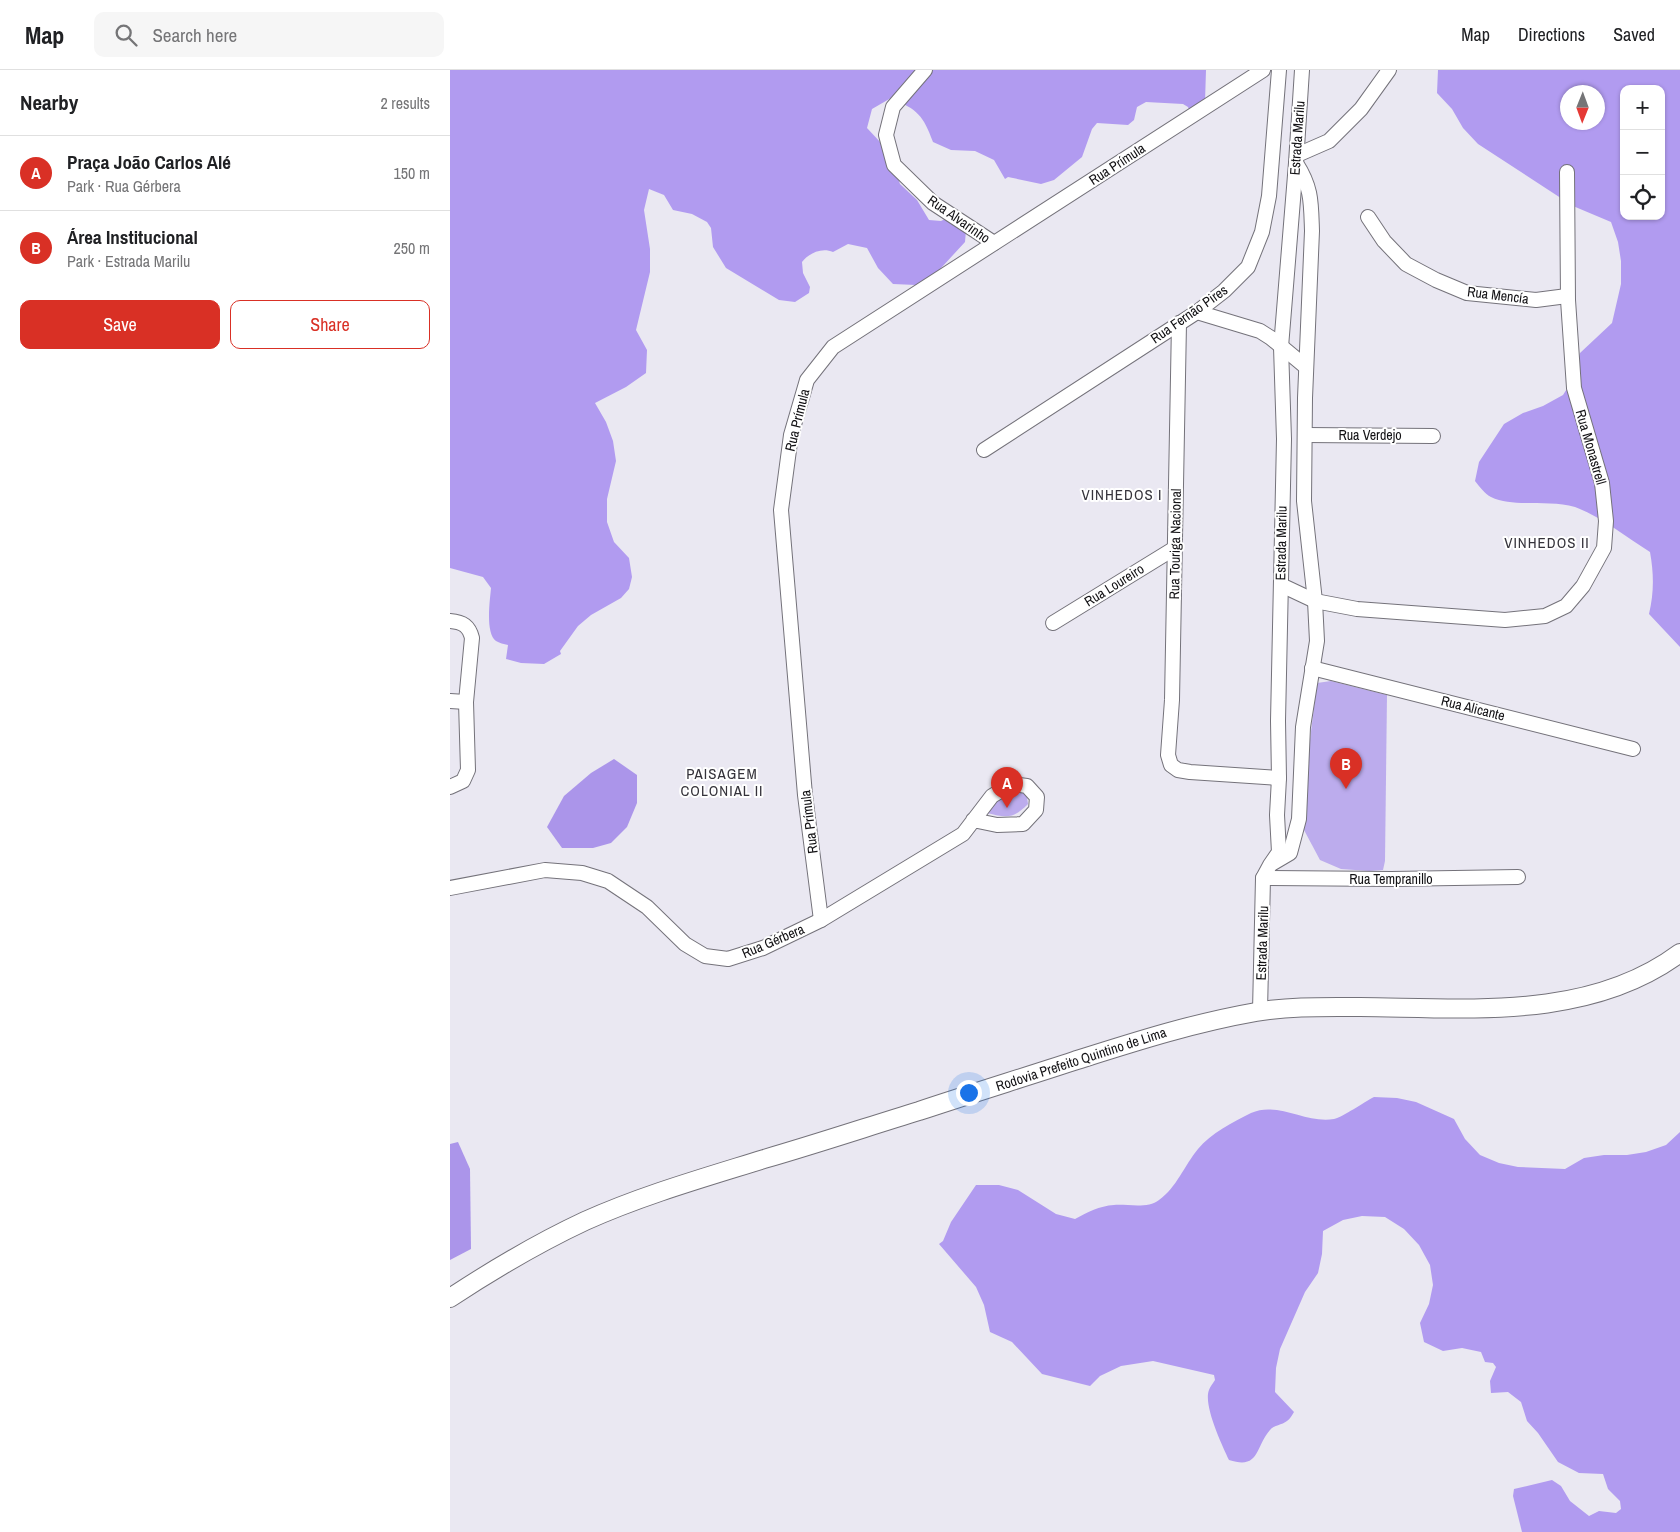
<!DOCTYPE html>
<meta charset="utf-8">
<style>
body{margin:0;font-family:"Archivo Narrow",sans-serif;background:#f6f6f6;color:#202124}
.controls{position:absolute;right:15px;top:15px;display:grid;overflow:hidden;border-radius:10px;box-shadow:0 1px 4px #0004}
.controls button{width:45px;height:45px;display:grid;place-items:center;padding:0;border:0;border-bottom:1px solid #e0e0e0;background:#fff;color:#202124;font:25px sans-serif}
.compass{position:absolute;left:1110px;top:15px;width:45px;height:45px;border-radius:50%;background:#fff;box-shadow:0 1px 4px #0004;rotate:181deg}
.you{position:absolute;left:518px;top:1022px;width:18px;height:18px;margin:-12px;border:4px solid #fff;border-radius:50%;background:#1a73e8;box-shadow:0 0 0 8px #1a73e833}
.badge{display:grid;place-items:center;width:32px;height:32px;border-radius:50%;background:#d93025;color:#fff;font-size:16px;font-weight:700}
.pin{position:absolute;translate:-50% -41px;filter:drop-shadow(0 1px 2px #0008)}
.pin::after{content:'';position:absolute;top:26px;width:18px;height:15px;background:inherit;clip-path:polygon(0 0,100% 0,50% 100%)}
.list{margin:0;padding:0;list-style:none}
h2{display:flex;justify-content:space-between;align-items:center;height:65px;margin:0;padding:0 20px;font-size:21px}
h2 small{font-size:16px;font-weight:400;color:#757577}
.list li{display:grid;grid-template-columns:32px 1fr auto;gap:15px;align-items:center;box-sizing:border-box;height:75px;padding:0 20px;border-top:1px solid #e0e0e0}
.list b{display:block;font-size:19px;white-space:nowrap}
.list p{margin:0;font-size:16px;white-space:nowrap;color:#757577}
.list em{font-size:16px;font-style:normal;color:#757577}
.actions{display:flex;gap:10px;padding:15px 20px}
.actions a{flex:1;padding:11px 0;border:1px solid #d93025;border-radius:10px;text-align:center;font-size:18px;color:#d93025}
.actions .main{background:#d93025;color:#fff}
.icon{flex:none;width:28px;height:28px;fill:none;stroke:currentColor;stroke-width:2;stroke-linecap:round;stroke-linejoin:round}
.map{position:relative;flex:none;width:1230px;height:1462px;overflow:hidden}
header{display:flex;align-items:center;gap:30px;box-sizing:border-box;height:70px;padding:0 25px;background:#fff;border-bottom:1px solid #e0e0e0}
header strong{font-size:24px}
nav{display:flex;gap:28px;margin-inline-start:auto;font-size:18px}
.search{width:350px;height:45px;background:#f6f6f6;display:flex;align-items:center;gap:12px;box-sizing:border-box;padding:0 18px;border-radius:10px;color:#757577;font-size:19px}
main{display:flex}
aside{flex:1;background:#fff}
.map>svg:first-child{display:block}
</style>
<header>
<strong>Map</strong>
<div class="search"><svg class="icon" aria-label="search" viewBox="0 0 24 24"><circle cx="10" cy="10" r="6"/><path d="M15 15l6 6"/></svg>Search here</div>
<nav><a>Map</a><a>Directions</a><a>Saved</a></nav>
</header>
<main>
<aside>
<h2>Nearby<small>2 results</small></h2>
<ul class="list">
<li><span class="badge">A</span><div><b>Praça João Carlos Alé</b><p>Park · Rua Gérbera</p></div><em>150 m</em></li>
<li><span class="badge">B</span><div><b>Área Institucional</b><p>Park · Estrada Marilu</p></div><em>250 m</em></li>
</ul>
<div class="actions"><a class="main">Save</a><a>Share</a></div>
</aside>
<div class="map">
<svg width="1230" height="1462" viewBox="0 0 1230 1462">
<rect width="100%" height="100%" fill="#eae8f2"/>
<g fill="#bcaced">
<path d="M881,611L937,625L935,791L933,800L919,801L891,799L870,790L854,760L859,678L867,613Z"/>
<path d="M560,722H573L577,727L578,734C563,749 557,748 537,743L544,731Z"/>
</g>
<g fill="#b19bf0" fill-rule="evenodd">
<path d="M0,0H756L755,32L741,44L738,37L733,34L696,32L687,37L684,50L678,55L647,53L642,59L632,87L604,110L591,114L558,107L555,109L544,90L525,81L501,80L483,72C473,45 468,40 441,28L422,39L417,58L432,74L443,94L450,114L467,130L479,150L491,151L507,143L517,149L515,172L480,210L466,215L443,214L428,198L417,178L398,174L383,182C372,177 359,183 352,192L353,203L360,217L359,223L345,232L329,230L276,198L263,177L261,158L257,152L242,144L223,140L214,125L199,119L194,140L200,179V202L186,260L197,280L196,303L176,317L145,333L156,352L163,371L166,391L157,429V452L164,472L179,488L182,507L179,519L171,528L141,545L128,556L110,581L111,584L94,594L71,593L56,589L58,575C54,574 49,573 46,571C35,563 40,530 41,518L33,507L0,498Z"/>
<path d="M988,0H1230V577L1199,544C1204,523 1204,504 1200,482C1176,467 1152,447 1125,437C1098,429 1064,438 1041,427C1035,424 1029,416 1025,411L1029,392L1054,354L1073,343L1093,336L1113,325L1125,306L1130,283L1162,253L1171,214V191L1168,172L1161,152L1123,136L1028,74L1013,58L1002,39L987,23ZM1174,19H1211V146H1174ZM1118,22H1148V52H1118Z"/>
<path d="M924,1027L947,1028L966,1032L1004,1049L1015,1069L1030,1085L1049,1093L1068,1097L1115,1099L1134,1088L1154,1085H1177L1196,1082L1216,1075L1230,1062V1462H1072L1063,1426L1064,1419L1102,1410L1111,1416L1120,1431L1139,1446L1149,1441L1166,1443L1171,1439L1170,1431L1158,1419L1153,1404L1129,1403L1108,1392L1088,1363L1077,1351L1071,1332L1058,1322L1041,1323L1040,1311L1046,1297L1043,1293L1035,1292L1031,1282L1012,1278L993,1281L974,1272L970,1253L979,1234L983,1215L980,1195L969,1175L954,1159L935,1147L912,1146L893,1150L873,1161L872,1184L868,1203L855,1222L830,1279L826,1298L825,1322L844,1342C842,1345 840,1349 837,1351C832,1355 824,1355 820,1360C805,1377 810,1400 779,1390C772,1375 753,1335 759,1320C760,1317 763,1313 765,1310L764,1305L703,1291L671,1296L650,1306L640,1316L592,1304L562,1272L540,1262L534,1235L526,1217L489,1174L493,1171L501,1152L526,1115H549L568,1120L606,1144L625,1149C638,1142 649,1136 664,1135C678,1134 698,1139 709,1130C727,1117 734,1096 748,1079C761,1063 783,1052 801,1043C828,1031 856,1054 884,1049C893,1047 914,1032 924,1027Z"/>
</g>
<g fill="#ab95ea">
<path d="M164,689L187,705V733L177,757L161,773L143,778H112L97,757L114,726L141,703Z"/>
<path d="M8,1072L20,1099L21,1179L0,1190V1074Z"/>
</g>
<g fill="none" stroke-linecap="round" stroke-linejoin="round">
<defs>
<g id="minor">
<path d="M475,0L443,37L436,65L444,95L483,133L544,173"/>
<path d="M847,85L879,71L911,39L939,0"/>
<path d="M918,147L934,171L956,194L986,210L1017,223L1086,230L1117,226"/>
<path d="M747,242L810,261L821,268L856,297"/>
<path d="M729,253L722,630L718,685L721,695L728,700L740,702L829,708"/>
<path d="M856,365L983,366"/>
<path d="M534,380L747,242L774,221L798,197L812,162L819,126L829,0"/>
<path d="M831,515L865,531L907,539L1055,550L1095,546L1116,536L1133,516L1154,478L1156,451L1152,413L1124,318L1118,230L1117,102"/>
<path d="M0,551C13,552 19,556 22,568L16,632L18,700L13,711L0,717"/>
<path d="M603,553L725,478"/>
<path d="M862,598L1183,679"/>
<path d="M0,631L16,632"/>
<path d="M823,793L840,783L849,749L853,657L867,571L865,531L854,431L855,328L862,161C861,132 862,118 846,93"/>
<path d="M813,808L941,809L1068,807"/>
<path d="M0,818L95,800L132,803L158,811L197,837L235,874L255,886L278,889L313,878L371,850L513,764L542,726L562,714L577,716L587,727L586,740L573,754L547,755L523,750"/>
<path d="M371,850L355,725L331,440L341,365L357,310L383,277L813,0"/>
<path d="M810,941L813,808L820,795L829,782L827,745L829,708L828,651L834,369L831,277L846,93L852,0"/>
</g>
<path id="major" d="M0,1228C44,1199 88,1173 135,1151C193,1125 253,1108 314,1089C366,1074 417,1057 469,1041C520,1024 572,1008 624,991C684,972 743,953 806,942C840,936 875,937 910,937C1017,938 1139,951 1230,883"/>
</defs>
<use href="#minor" stroke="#74727a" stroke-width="16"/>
<use href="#major" stroke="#74727a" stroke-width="20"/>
<use href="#minor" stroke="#fff" stroke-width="14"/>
<use href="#major" stroke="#fff" stroke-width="18"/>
</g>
<g text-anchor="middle" stroke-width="4" stroke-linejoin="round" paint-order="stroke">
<g font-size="14" fill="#121114" stroke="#fff">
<text transform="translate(847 68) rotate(-86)" y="5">Estrada Marilu</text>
<text transform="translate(667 94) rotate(-33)" y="5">Rua Prímula</text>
<text transform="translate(509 149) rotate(35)" y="5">Rua Alvarinho</text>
<text transform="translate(1048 225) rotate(7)" y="5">Rua Mencía</text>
<text transform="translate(739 244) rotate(-35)" y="5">Rua Fernão Pires</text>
<text transform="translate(347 350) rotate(-76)" y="5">Rua Prímula</text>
<text x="920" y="370">Rua Verdejo</text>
<text transform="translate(1141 377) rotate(74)" y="5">Rua Monastrell</text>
<text transform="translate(831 473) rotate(-89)" y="5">Estrada Marilu</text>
<text transform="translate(725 474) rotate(-89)" y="5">Rua Touriga Nacional</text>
<text transform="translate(664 515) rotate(-32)" y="5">Rua Loureiro</text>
<text transform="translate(1023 638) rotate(14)" y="5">Rua Alicante</text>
<text transform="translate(359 752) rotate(-97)" y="5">Rua Prímula</text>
<text x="941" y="814">Rua Tempranillo</text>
<text transform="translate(323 871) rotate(-23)" y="5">Rua Gérbera</text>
<text transform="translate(812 873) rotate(-88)" y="5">Estrada Marilu</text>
<text transform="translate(631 989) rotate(-18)" y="5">Rodovia Prefeito Quintino de Lima</text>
</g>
<g font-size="15" letter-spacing="1" fill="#35333b" stroke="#fff">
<text x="672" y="430">VINHEDOS I</text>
<text x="1097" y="478">VINHEDOS II</text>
<text x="272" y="709">PAISAGEM<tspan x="272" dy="17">COLONIAL II</tspan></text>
</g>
</g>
</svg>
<div class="controls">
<button>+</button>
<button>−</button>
<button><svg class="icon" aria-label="locate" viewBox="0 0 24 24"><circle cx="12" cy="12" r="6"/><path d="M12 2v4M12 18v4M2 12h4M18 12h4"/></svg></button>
</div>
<svg class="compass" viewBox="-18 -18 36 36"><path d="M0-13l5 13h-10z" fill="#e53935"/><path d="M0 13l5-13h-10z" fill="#757577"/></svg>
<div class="you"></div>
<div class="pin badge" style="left:557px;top:738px">A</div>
<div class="pin badge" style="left:896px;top:719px">B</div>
</div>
</main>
